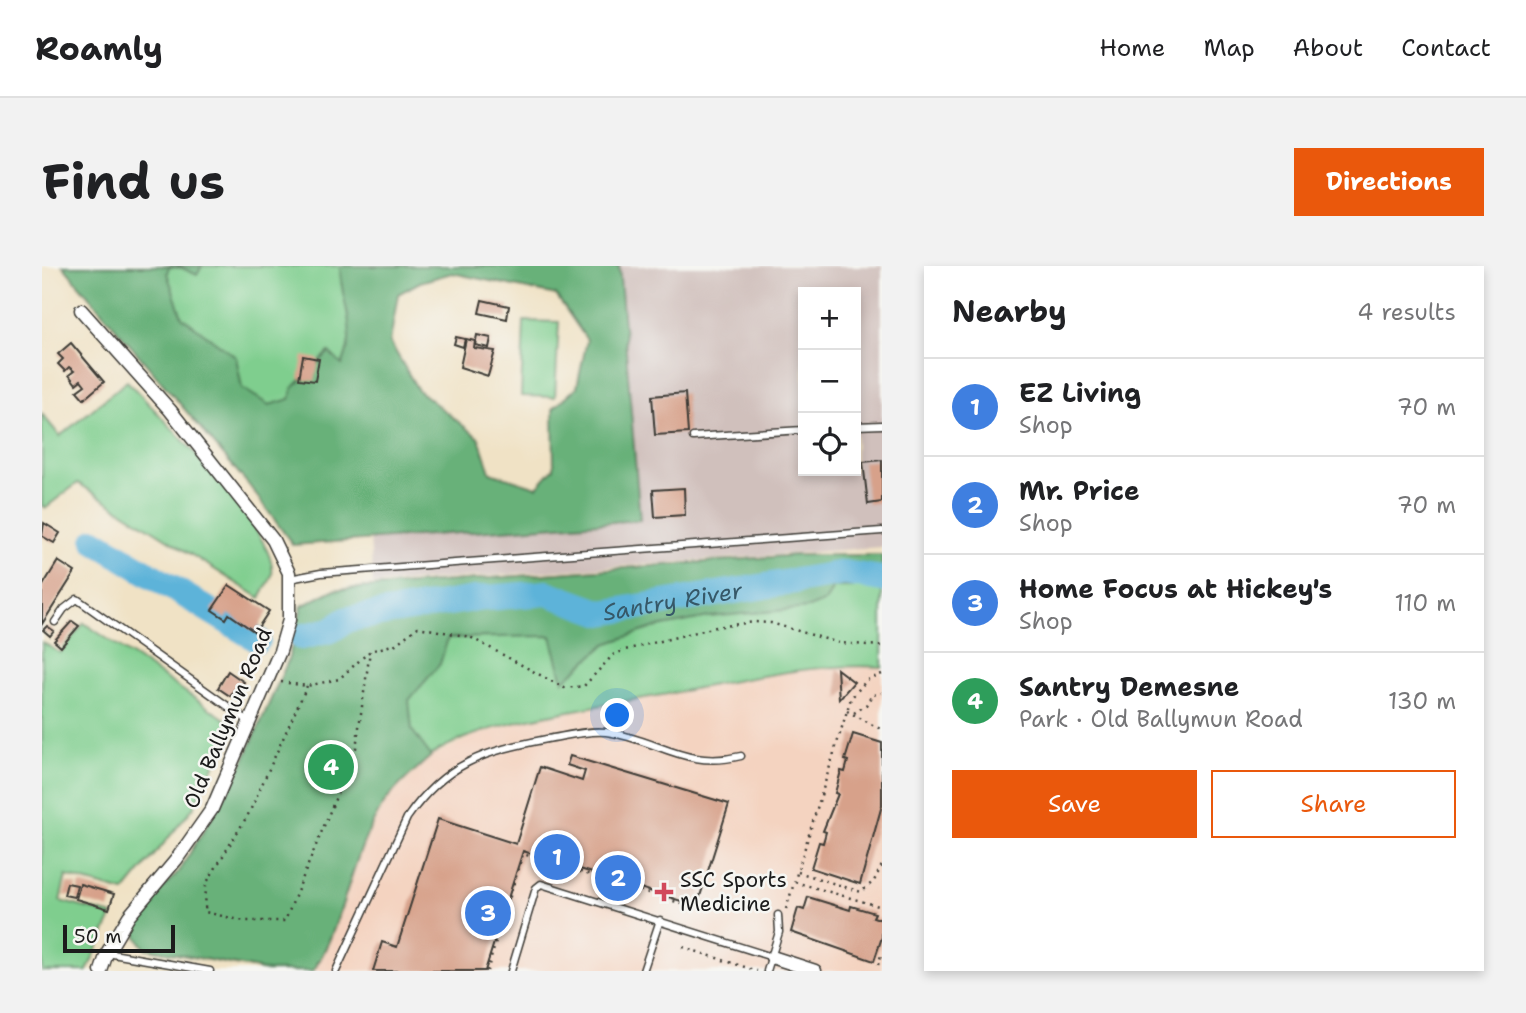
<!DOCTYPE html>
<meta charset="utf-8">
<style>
body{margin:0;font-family:"Shantell Sans",sans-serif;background:#f2f2f2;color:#202124}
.controls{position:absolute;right:21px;top:21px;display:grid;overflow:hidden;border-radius:0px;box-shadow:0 4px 10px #0003}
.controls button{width:63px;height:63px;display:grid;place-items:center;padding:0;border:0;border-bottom:2px solid #e0e0e0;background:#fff;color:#202124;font:35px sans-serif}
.scale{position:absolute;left:21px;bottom:18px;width:112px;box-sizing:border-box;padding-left:7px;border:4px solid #1c1c1c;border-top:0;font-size:19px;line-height:24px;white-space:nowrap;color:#1c1c1c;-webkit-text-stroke:5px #f6f6f2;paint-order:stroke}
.you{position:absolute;left:576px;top:450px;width:24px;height:24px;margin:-18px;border:5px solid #fff;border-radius:50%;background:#1a73e8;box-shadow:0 0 0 10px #1a73e833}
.badge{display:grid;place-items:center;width:46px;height:46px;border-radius:50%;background:#ea580c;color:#fff;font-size:23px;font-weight:700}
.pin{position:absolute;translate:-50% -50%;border:4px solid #fff;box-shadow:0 2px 7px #0006}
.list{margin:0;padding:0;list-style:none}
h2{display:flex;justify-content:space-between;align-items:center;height:91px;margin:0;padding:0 28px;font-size:30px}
h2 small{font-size:23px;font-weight:400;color:#757577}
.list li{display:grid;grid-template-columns:46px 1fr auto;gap:21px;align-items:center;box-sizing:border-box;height:98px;padding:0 28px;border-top:2px solid #e0e0e0}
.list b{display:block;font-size:26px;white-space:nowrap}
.list p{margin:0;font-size:23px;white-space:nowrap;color:#757577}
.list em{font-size:23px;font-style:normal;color:#757577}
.actions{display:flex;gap:14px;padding:21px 28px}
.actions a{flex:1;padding:16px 0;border:2px solid #ea580c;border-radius:0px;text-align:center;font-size:24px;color:#ea580c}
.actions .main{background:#ea580c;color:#fff}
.icon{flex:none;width:38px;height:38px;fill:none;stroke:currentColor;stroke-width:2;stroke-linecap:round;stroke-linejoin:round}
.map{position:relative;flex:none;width:840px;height:705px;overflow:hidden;border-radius:0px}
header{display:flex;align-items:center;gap:42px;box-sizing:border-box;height:98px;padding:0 35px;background:#fff;border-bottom:2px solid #e0e0e0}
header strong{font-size:33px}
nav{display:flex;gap:38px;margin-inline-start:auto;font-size:24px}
.intro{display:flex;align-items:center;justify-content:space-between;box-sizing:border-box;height:168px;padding:0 42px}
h1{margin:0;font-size:49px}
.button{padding:18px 32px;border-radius:0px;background:#ea580c;color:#fff;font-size:24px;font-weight:700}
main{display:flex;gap:42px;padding:0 42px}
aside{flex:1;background:#fff;border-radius:0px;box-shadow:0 4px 10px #0003}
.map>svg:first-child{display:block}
</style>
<header>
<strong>Roamly</strong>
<nav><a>Home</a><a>Map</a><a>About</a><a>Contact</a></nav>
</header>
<div class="intro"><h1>Find us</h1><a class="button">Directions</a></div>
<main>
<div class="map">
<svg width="840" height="705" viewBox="0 0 840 705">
<rect width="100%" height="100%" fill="#f6f6f2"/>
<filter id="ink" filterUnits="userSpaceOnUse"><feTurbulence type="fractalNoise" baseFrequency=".0143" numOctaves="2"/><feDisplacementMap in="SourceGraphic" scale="14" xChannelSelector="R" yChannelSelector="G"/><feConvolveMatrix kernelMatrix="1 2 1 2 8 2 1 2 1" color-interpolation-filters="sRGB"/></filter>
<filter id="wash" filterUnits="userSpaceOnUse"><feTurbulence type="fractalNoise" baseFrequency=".00686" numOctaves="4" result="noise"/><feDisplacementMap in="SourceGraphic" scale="28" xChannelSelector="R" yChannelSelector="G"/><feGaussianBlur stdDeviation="1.57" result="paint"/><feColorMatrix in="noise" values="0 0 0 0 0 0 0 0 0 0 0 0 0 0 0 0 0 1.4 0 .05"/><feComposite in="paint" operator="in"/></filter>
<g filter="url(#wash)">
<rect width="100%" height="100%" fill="#f0e2c5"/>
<path fill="#f4d3c0" d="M810,399L840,401V705H271L282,688L320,581L344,535L389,490L435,469L491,453L753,405Z"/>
<path fill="#d0c0bc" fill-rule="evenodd" d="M577,0H840V281L331,318L328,273L598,254ZM761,26H814V205H761Z"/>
<g fill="#7fce8e" stroke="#4e7555" stroke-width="2">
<path d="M123,0H310L307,107L222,160L110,46Z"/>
<path d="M482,55L517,56L513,131L479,130Z"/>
<path d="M85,115C114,146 237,267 230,308C229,316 221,325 218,332L36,217L3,242L0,239V148L18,170Z"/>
<path d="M756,289H840V401C765,396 688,417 614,430C553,441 439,455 389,489C374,500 355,520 344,535C307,584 305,654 271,705H226L103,682L95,671L93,662L101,645L137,605L194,512L246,395L260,340L291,324Z"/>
<path d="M42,357L192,459L151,542L82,626L24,610L18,635L71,649L45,705H0V376L18,387Z"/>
</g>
<g fill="#67b179" stroke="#42664a" stroke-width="2" fill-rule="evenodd">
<path d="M21,0H160L155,9L140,2L127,1L125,7L140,51L194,91L200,122L227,139L248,133L251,122L287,86L300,99C318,57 298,40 298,0H577L598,254L251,279L206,218ZM410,7L514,29L545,74L535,121L511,143L512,202L495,221L448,206L437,172L376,124L348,76L356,28L378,16Z"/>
<path d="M756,289H840V321H791L784,335L767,342L667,351L611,362L564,378L521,415L509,370L406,372L398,398L367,434L370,464L389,490C374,504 355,519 343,536C308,587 304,654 271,705H226L103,682L95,671L93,662L101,645L137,605L194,512L246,395L260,340L291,324Z"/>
</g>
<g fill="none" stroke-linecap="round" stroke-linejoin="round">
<g stroke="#5db3d9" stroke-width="26">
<path d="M53,275L216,374"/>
<path id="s1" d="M259,371L289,364L306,353L432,333L505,327L560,347L802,307L840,313"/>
</g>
</g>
<g id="blocks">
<g fill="#d7a18a">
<path d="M440,34L467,40L465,53L437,47Z"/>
<path d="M435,69L449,72L447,82L433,79Z"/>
<path d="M414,71L423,73L421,81L412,78Z"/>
<path d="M424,73L433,75L432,82L453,85L446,110L418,101Z"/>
<path d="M29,77L62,116L42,133L35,125L43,119L39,114L34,118L27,109L32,105L27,101L23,105L16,98L21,93L16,88Z"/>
<path d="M261,90L277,93L273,115L257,113Z"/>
<path d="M643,127L646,167L613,169L610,130Z"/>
<path d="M840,194V236L826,238L821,196Z"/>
<path d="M642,222L643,249L613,251L611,224Z"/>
<path d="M2,257L18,267L12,277L0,270Z"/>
<path d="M16,295L33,306L0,358V321Z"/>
<path d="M187,319L227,345L213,366L187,348L184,353L170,344Z"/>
<path d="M30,355L37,360L19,381L12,375Z"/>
<path d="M5,360L12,365L8,370L1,364Z"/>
<path d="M795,403L812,416L797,433Z"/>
<path d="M186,405L202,416L195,426L192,424L188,430L176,422Z"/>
<path d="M811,468L840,477V539L818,618L769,602L777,576L781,577L784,566L781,565L796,528L793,527L799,505L803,506L806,495L803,494Z"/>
<path d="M528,490L687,538L655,640L481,585L443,705H331L340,676L355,681L396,553L474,578L498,501L540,515L543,505L525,499Z"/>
<path d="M25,617L35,619L32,631L22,629Z"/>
<path d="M38,618L72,628L67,643L34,633Z"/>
<path d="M766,631L808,644L809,640L833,647L831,651L840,654V671L832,695L749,666L756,642L762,644Z"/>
</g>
</g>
</g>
<g filter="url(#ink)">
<use href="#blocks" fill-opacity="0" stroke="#3c3a35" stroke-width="2"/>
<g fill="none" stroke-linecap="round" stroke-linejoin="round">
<defs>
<g id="service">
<path d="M814,160L840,159"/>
<path d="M651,171L761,164"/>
<path d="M247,313L279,307L840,265"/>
<path d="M13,356L22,343L35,333L208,456"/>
<path d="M65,687L168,705"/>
<path d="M294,705L365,552C403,497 443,485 505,473C524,470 546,464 564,466C616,473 643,504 699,490"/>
<path d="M469,705L494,622L499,618L730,691"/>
<path d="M601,705L618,654"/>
<path d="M725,705L737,666L736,649"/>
</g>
<g id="minor">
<path d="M39,44L128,144L231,274L247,307V354L238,385L170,543L134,594L87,650L65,687L59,705"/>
<path d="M730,691L773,705"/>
</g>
</defs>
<use href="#service" stroke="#3c3a35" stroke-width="9"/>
<use href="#minor" stroke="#3c3a35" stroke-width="15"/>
<g stroke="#3c3a35" stroke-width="2.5" stroke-dasharray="2 5" stroke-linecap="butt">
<path d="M239,416L265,420L297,413L328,385L354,378L376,361L428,371L522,422L542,420L571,389L583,384L674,361L712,356L729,357L797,377L840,380"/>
<path d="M265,420L207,547L164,618L163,646L202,655H243L314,482L328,385"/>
<path d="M805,445L840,464"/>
<path d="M812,447L824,439L830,429L840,427"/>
<path d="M756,606L819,626L832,615L840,599"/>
<path d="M753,616L840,641"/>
<path d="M744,643L809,432L825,414L840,408"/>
<path d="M641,681L715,705"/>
<path d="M836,699L840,686"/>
<path d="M445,705L481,588L657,643"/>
</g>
<use href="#service" stroke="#fff" stroke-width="6"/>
<use href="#minor" stroke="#fff" stroke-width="12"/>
</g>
</g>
<path fill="#d1495b" stroke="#f6f6f2" stroke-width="2.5" d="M618.5 615.5h7v7h7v7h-7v7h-7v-7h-7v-7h7z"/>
<g text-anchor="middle" stroke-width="5" stroke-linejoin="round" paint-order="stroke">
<g font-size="21" fill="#1c1c1c" stroke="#f6f6f2">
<text transform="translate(186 452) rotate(-67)" y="7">Old Ballymun Road</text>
</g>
<g font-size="21" fill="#1c1c1c" stroke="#f6f6f2" text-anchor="start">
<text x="638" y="621">SSC Sports<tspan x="638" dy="24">Medicine</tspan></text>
</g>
<g font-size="23" font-style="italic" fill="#365868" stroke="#f6f6f2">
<text dy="8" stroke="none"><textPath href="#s1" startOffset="382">Santry River</textPath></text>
</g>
</g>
</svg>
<div class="controls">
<button>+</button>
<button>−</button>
<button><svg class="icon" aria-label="locate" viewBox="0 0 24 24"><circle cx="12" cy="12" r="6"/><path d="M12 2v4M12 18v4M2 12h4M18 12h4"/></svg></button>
</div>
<div class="scale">50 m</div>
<div class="you"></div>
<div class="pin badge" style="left:515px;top:591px;background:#3f7fe0">1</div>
<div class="pin badge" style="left:576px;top:612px;background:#3f7fe0">2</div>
<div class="pin badge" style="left:446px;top:647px;background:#3f7fe0">3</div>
<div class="pin badge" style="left:289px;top:501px;background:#2e9e5b">4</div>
</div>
<aside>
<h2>Nearby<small>4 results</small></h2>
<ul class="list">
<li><span class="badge" style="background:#3f7fe0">1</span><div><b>EZ Living</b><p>Shop</p></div><em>70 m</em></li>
<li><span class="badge" style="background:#3f7fe0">2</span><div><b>Mr. Price</b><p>Shop</p></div><em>70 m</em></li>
<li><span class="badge" style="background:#3f7fe0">3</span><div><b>Home Focus at Hickey's</b><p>Shop</p></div><em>110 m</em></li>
<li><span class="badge" style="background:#2e9e5b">4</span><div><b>Santry Demesne</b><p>Park · Old Ballymun Road</p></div><em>130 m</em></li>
</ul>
<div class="actions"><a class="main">Save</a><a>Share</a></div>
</aside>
</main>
